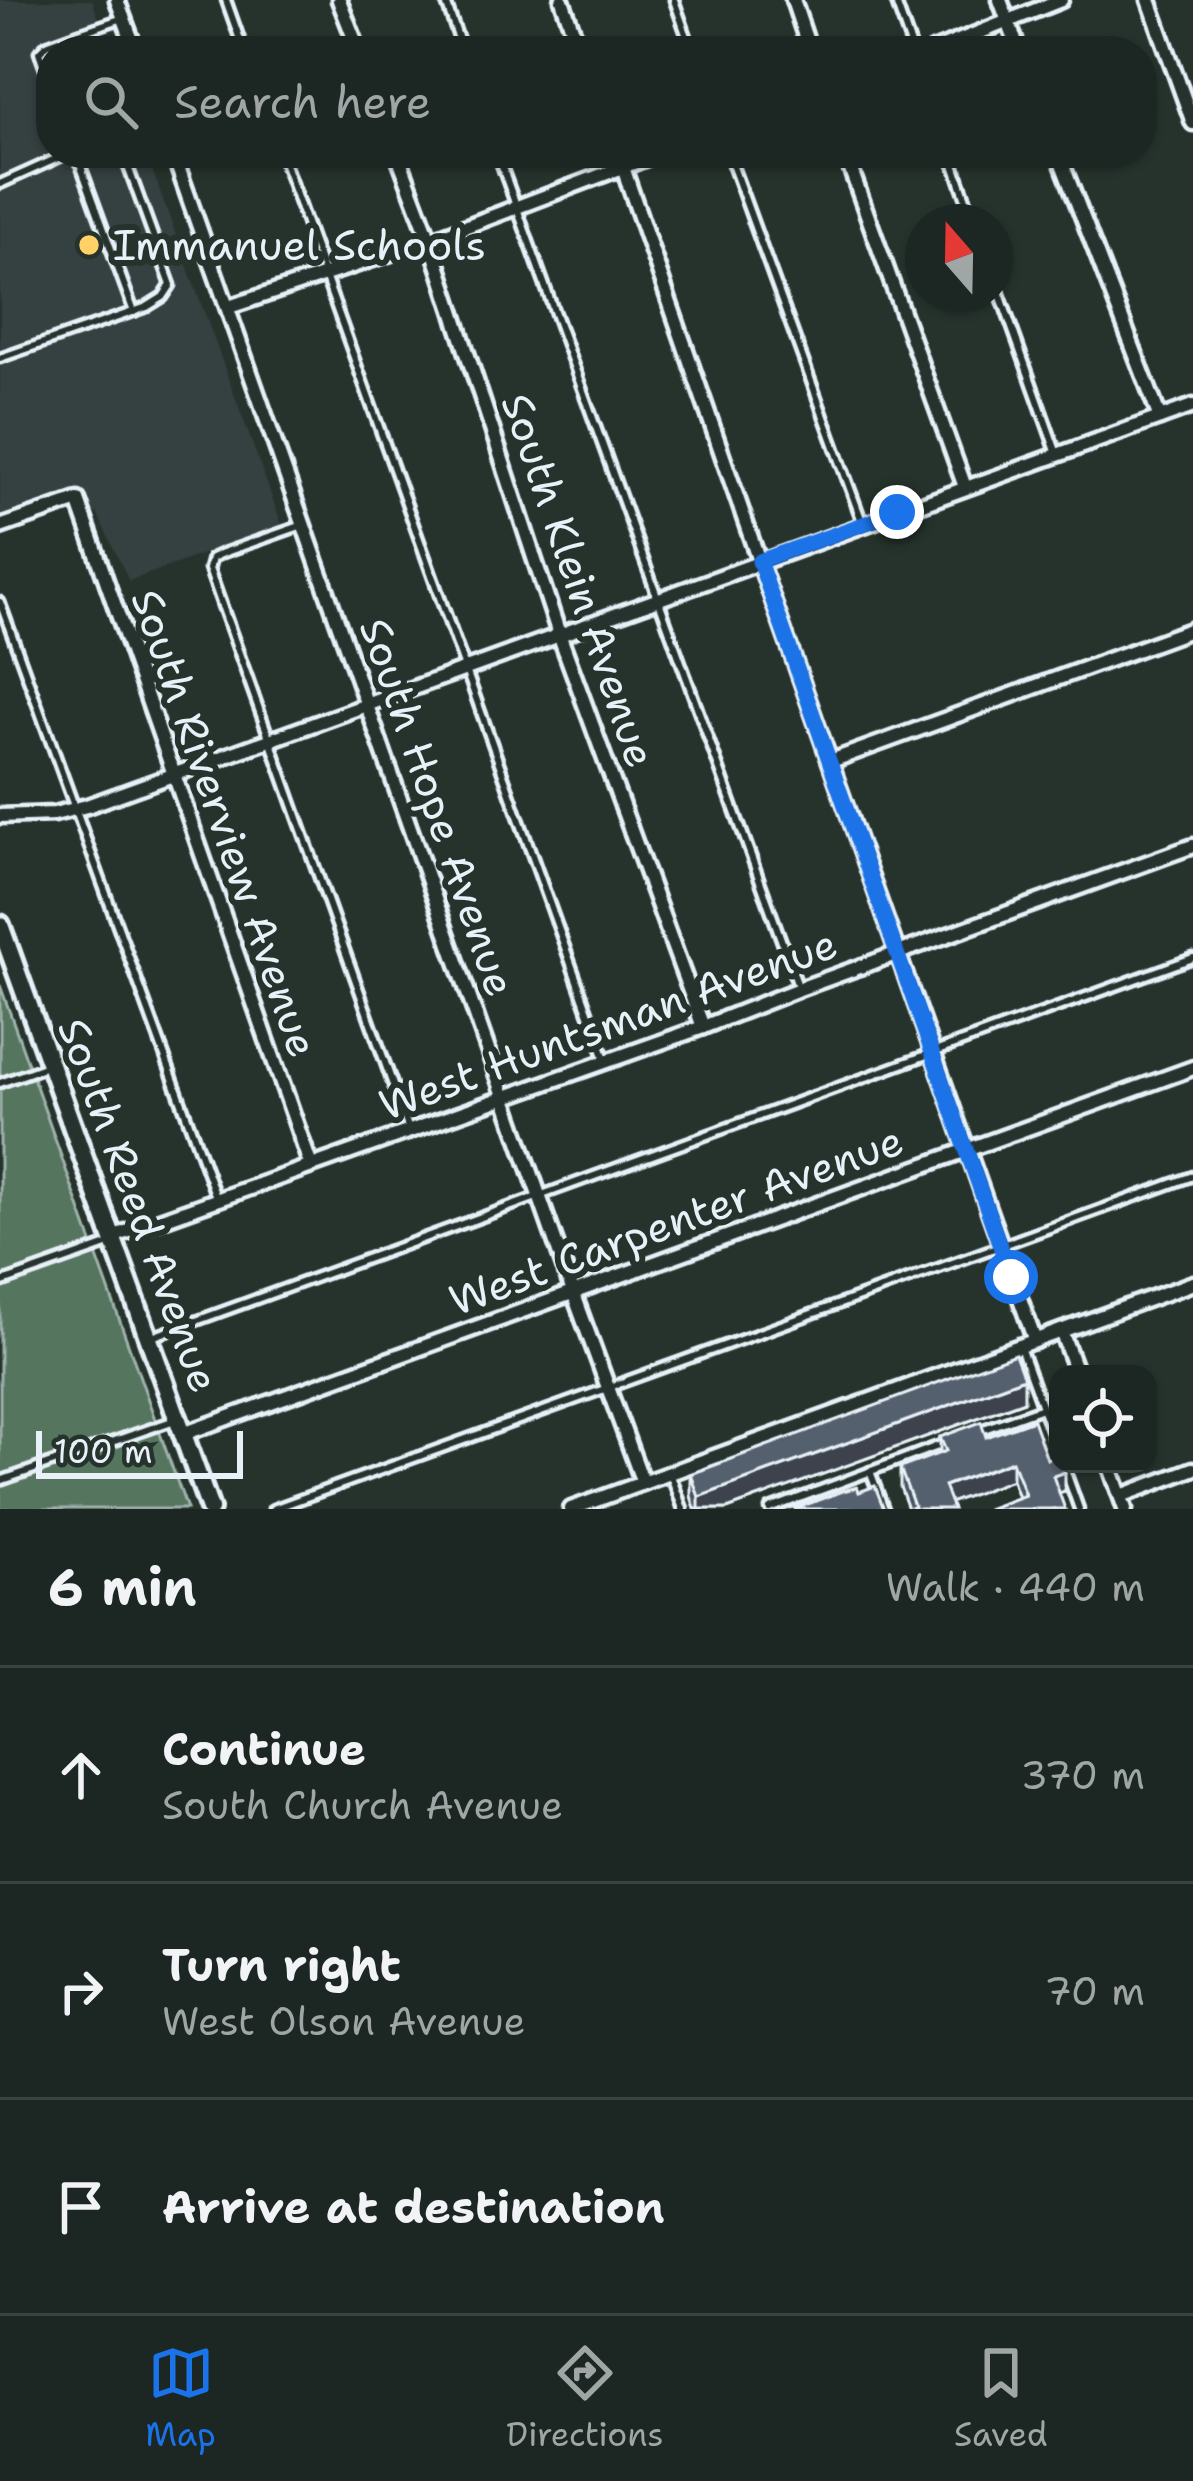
<!DOCTYPE html>
<meta charset="utf-8">
<style>
body{margin:0;font-family:"Shantell Sans",sans-serif;background:#29322f;color:#f1f3f6}
.controls{position:absolute;right:36px;bottom:36px;display:grid;overflow:hidden;border-radius:24px;box-shadow:0 3px 9px #0004}
.controls button{width:108px;height:108px;display:grid;place-items:center;padding:0;border:0;border-bottom:3px solid #3a4340;background:#1c2622;color:#f1f3f6;font:60px sans-serif}
.compass{position:absolute;left:905px;top:204px;width:108px;height:108px;border-radius:50%;background:#1c2622;box-shadow:0 3px 9px #0004;rotate:340deg}
.scale{position:absolute;left:36px;bottom:30px;width:207px;box-sizing:border-box;padding-left:12px;border:6px solid #e8f1f8;border-top:0;font-size:33px;line-height:42px;white-space:nowrap;color:#e8f1f8;-webkit-text-stroke:9px #26332d;paint-order:stroke}
.stop{position:absolute;width:36px;height:36px;margin:-27px;border:9px solid #1a73e8;border-radius:50%;background:#fff}
.stop.end{background:#1a73e8;border-color:#fff;box-shadow:0 3px 12px #0008}
.list{margin:0;padding:0;list-style:none}
h2{display:flex;justify-content:space-between;align-items:center;height:156px;margin:0;padding:0 48px;font-size:51px}
h2 small{font-size:39px;font-weight:400;color:#a0a5a5}
.list li{display:grid;grid-template-columns:78px 1fr auto;gap:36px;align-items:center;box-sizing:border-box;height:216px;padding:0 48px;border-top:3px solid #3a4340}
.list b{display:block;font-size:45px;white-space:nowrap}
.list p{margin:0;font-size:39px;white-space:nowrap;color:#a0a5a5}
.list em{font-size:39px;font-style:normal;color:#a0a5a5}
.icon{flex:none;width:66px;height:66px;fill:none;stroke:currentColor;stroke-width:2;stroke-linecap:round;stroke-linejoin:round}
.map{position:relative;flex:none;width:1193px;height:1509px;overflow:hidden}
.search{position:absolute;background:#1c2622;box-shadow:0 3px 9px #0004;left:36px;right:36px;top:36px;height:132px;display:flex;align-items:center;gap:30px;box-sizing:border-box;padding:0 42px;border-radius:48px;color:#a0a5a5;font-size:45px}
.sheet{height:804px;background:#1c2622}
nav{display:flex;justify-content:space-around;align-items:center;box-sizing:border-box;height:168px;border-top:3px solid #3a4340;background:#1c2622;font-size:33px;color:#a0a5a5}
nav a{display:grid;justify-items:center;gap:6px}
nav .on{color:#1a73e8}
.map>svg:first-child{display:block}
</style>
<div class="map">
<svg width="1193" height="1509" viewBox="0 0 1193 1509">
<rect width="100%" height="100%" fill="#26332d"/>
<filter id="ink" filterUnits="userSpaceOnUse"><feTurbulence type="fractalNoise" baseFrequency=".00833" numOctaves="2"/><feDisplacementMap in="SourceGraphic" scale="24" xChannelSelector="R" yChannelSelector="G"/><feConvolveMatrix kernelMatrix="1 2 1 2 8 2 1 2 1" color-interpolation-filters="sRGB"/></filter>
<g filter="url(#ink)">
<path fill="#344040" d="M0,0H92L110,51H51V153H146L282,525L129,581L97,513L79,520L74,506L0,530Z"/>
<path fill="#55745e" stroke="#9eb2ab" stroke-width="3" d="M0,985L187,1509H0Z"/>
<g fill="none" stroke-linecap="round" stroke-linejoin="round">
<defs>
<g id="lane">
<path d="M226,0L244,51"/>
<path d="M445,0L463,51"/>
<path d="M674,0L692,51"/>
<path d="M895,0L913,51"/>
<path d="M86,51L79,33L120,19"/>
<path d="M51,86L39,52L46,45L79,33"/>
<path d="M76,153L134,312"/>
<path d="M281,153L605,1059"/>
<path d="M497,153L799,989"/>
<path d="M728,153L863,524"/>
<path d="M950,153L974,222"/>
<path d="M0,184L69,153"/>
<path d="M995,280L1057,454"/>
<path d="M0,358L147,307L163,297L171,285L123,153"/>
<path d="M300,526L223,553L212,558L209,569L409,1130"/>
<path d="M0,602L216,1197"/>
<path d="M0,1083L47,1066"/>
<path d="M0,1283L110,1244"/>
<path d="M152,1337L1193,958"/>
<path d="M1020,1347L1058,1451"/>
<path d="M981,1430L1042,1408"/>
<path d="M1063,1464L1079,1509"/>
<path d="M870,1471L884,1509"/>
<path d="M670,1473L683,1509"/>
<path d="M0,1481L172,1421"/>
<path d="M273,1509L1193,1176"/>
<path d="M770,1509L946,1443"/>
</g>
<g id="street">
<path d="M117,0L136,51"/>
<path d="M339,0L359,51"/>
<path d="M562,0L580,51"/>
<path d="M793,0L810,51"/>
<path d="M1000,0L1019,51"/>
<path d="M1149,0L1193,123"/>
<path d="M933,51L1061,0"/>
<path d="M173,153L573,1292L643,1483"/>
<path d="M397,153L430,240L559,634L703,1027"/>
<path d="M618,153L759,561L1035,1341"/>
<path d="M845,153L965,487"/>
<path d="M1058,153L1160,418"/>
<path d="M229,307L430,240L660,153"/>
<path d="M0,527L78,500L311,1166"/>
<path d="M831,761L1193,629"/>
<path d="M0,816L54,814L87,806L1193,406"/>
<path d="M112,1237L703,1027L799,989L1193,846"/>
<path d="M1061,1331L1077,1374"/>
<path d="M183,1434L1193,1068"/>
<path d="M1109,1464L1125,1509"/>
<path d="M1121,1496L1193,1469"/>
<path d="M571,1509L1193,1283"/>
</g>
<path id="secondary" d="M0,925L210,1509"/>
</defs>
<use href="#lane" stroke="#e8f1f8" stroke-width="15"/>
<use href="#street" stroke="#e8f1f8" stroke-width="21"/>
<use href="#secondary" stroke="#e8f1f8" stroke-width="26"/>
<use href="#lane" stroke="#26332d" stroke-width="6"/>
<use href="#street" stroke="#26332d" stroke-width="12"/>
<use href="#secondary" stroke="#26332d" stroke-width="16"/>
</g>
<g fill="#49535f" stroke="#e8f1f8" stroke-width="3">
<path d="M1024,1401L727,1509H695L691,1496V1474Z"/>
<path d="M940,1437H986L1047,1459L1065,1491L1018,1498L1012,1480L908,1509L900,1487V1468L940,1453Z"/>
</g>
<g fill="#3c434d" stroke="#e8f1f8" stroke-width="3">
<path d="M1024,1378V1401L727,1509H699V1497Z"/>
<path d="M1012,1461V1480L944,1505V1486Z"/>
<path d="M1065,1472V1491L1053,1495V1476Z"/>
</g>
<g fill="#55606e" stroke="#e8f1f8" stroke-width="3">
<path d="M1015,1354L1024,1378L699,1497L691,1474Z"/>
<path d="M1033,1420L1047,1459L1058,1454V1464H1062L1065,1472L1053,1476L1065,1509H987L1025,1495L1012,1461L944,1486L953,1509H908L914,1506L900,1468L946,1451L940,1437L981,1422L986,1437Z"/>
<path d="M875,1486L884,1509H794L843,1491L857,1487L859,1492Z"/>
</g>
</g>
<g fill="none" stroke-linecap="round" stroke-linejoin="round" filter="url(#ink)">
<path stroke="#1a73e8" stroke-width="15" d="M897,512L759,561L1011,1277"/>
</g>
<circle fill="#ffd166" stroke="#26332d" stroke-width="4.5" cx="89" cy="245" r="12"/>
<g text-anchor="middle" stroke-width="12" stroke-linejoin="round" paint-order="stroke">
<g font-size="42" fill="#e8f1f8" stroke="#26332d" text-anchor="start">
<text x="113" y="260">Immanuel Schools</text>
</g>
<g font-size="42" fill="#e8f1f8" stroke="#26332d">
<text transform="translate(579 580) rotate(71)" y="15">South Klein Avenue</text>
<text transform="translate(438 807) rotate(71)" y="15">South Hope Avenue</text>
<text transform="translate(225 823) rotate(71)" y="15">South Riverview Avenue</text>
<text transform="translate(608 1024) rotate(-20)" y="15">West Huntsman Avenue</text>
<text transform="translate(139 1205) rotate(70)" y="15">South Reed Avenue</text>
<text transform="translate(676 1220) rotate(-20)" y="15">West Carpenter Avenue</text>
</g>
</g>
</svg>
<div class="controls">
<button><svg class="icon" aria-label="locate" viewBox="0 0 24 24"><circle cx="12" cy="12" r="6"/><path d="M12 2v4M12 18v4M2 12h4M18 12h4"/></svg></button>
</div>
<svg class="compass" viewBox="-18 -18 36 36"><path d="M0-13l5 13h-10z" fill="#e53935"/><path d="M0 13l5-13h-10z" fill="#a0a5a5"/></svg>
<div class="scale">100 m</div>
<div class="stop" style="left:1011px;top:1277px"></div>
<div class="stop end" style="left:897px;top:512px"></div>
<div class="search"><svg class="icon" aria-label="search" viewBox="0 0 24 24"><circle cx="10" cy="10" r="6"/><path d="M15 15l6 6"/></svg>Search here</div>
</div>
<section class="sheet">
<h2>6 min<small>Walk · 440 m</small></h2>
<ul class="list">
<li><svg class="icon" aria-label="ahead" viewBox="0 0 24 24"><path d="M12 20V5M6 11l6-6 6 6"/></svg><div><b>Continue</b><p>South Church Avenue</p></div><em>370 m</em></li>
<li><svg class="icon" aria-label="right" viewBox="0 0 24 24"><path d="M7 20v-9h11M14 6l5 5-5 5"/></svg><div><b>Turn right</b><p>West Olson Avenue</p></div><em>70 m</em></li>
<li><svg class="icon" aria-label="arrive" viewBox="0 0 24 24"><path d="M6 21V4h12l-3 4 3 4H6"/></svg><div><b>Arrive at destination</b></div></li>
</ul>
</section>
<nav>
<a class="on"><svg class="icon" aria-label="map" viewBox="0 0 24 24"><path d="M3 6l6-2 6 2 6-2v14l-6 2-6-2-6 2zM9 4v14M15 6v14"/></svg>Map</a>
<a><svg class="icon" aria-label="directions" viewBox="0 0 24 24"><path d="M12 3l9 9-9 9-9-9zM9 14v-3h6M13 9l2 2-2 2"/></svg>Directions</a>
<a><svg class="icon" aria-label="saved" viewBox="0 0 24 24"><path d="M7 4h10v16l-5-4-5 4z"/></svg>Saved</a>
</nav>
